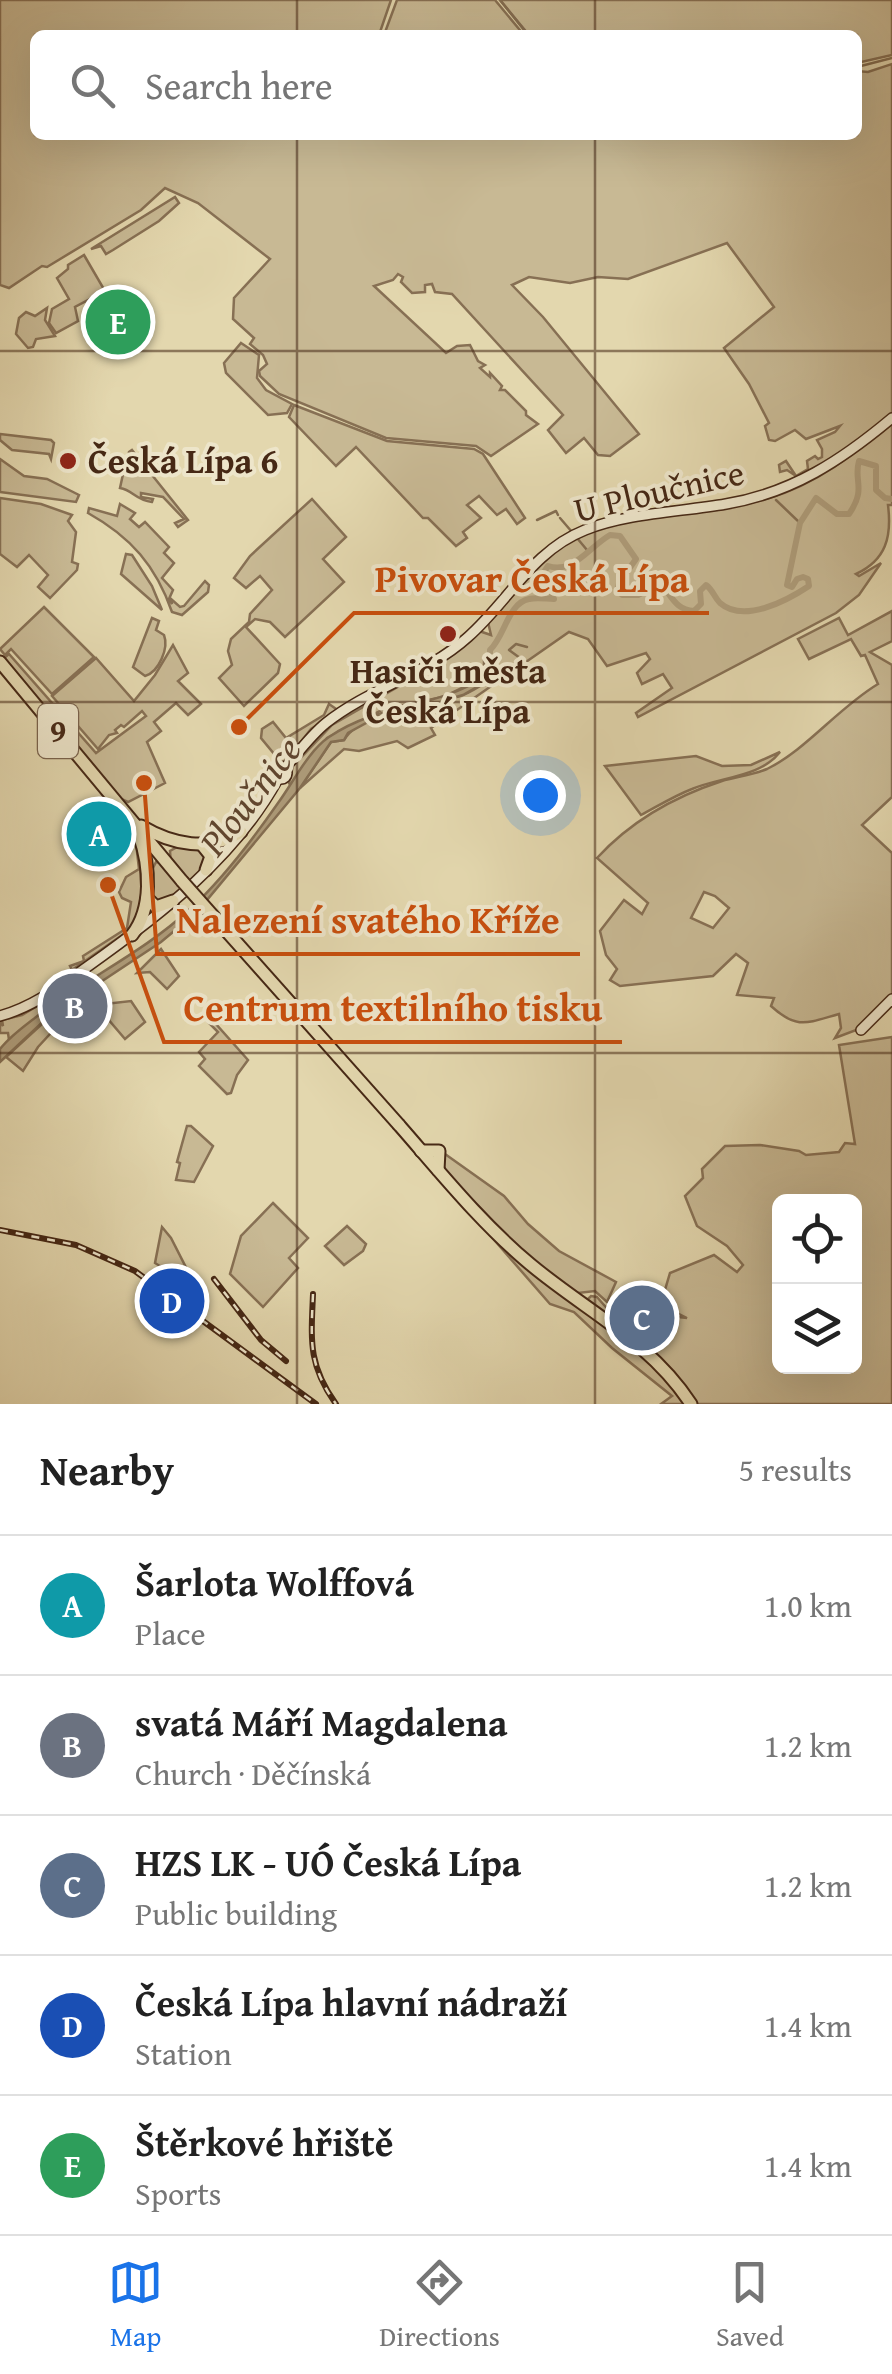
<!DOCTYPE html>
<meta charset="utf-8">
<style>
body{margin:0;font-family:"Gentium Book Plus",serif;background:#f2f2f2;color:#222}
.controls{position:absolute;right:30px;bottom:30px;display:grid;overflow:hidden;border-radius:15px;box-shadow:0 10px 40px #0002}
.controls button{width:90px;height:90px;display:grid;place-items:center;padding:0;border:0;border-bottom:2px solid #e0e0e0;background:#fff;color:#222;font:50px sans-serif}
.you{position:absolute;left:540px;top:795px;width:35px;height:35px;margin:-25px;border:8px solid #fff;border-radius:50%;background:#1a73e8;box-shadow:0 0 0 15px #1a73e833}
.badge{display:grid;place-items:center;width:65px;height:65px;border-radius:50%;background:#1a73e8;color:#fff;font-size:32px;font-weight:700}
.pin{position:absolute;translate:-50% -50%;border:5px solid #fff;box-shadow:0 2px 10px #0006}
.list{margin:0;padding:0;list-style:none}
h2{display:flex;justify-content:space-between;align-items:center;height:130px;margin:0;padding:0 40px;font-size:42px}
h2 small{font-size:32px;font-weight:400;color:#767676}
.list li{display:grid;grid-template-columns:65px 1fr auto;gap:30px;align-items:center;box-sizing:border-box;height:140px;padding:0 40px;border-top:2px solid #e0e0e0}
.list b{display:block;font-size:38px;white-space:nowrap}
.list p{margin:0;font-size:32px;white-space:nowrap;color:#767676}
.list em{font-size:32px;font-style:normal;color:#767676}
.icon{flex:none;width:55px;height:55px;fill:none;stroke:currentColor;stroke-width:2;stroke-linecap:round;stroke-linejoin:round}
.map{position:relative;flex:none;width:892px;height:1404px;overflow:hidden}
.search{position:absolute;background:#fff;box-shadow:0 10px 40px #0002;left:30px;right:30px;top:30px;height:110px;display:flex;align-items:center;gap:25px;box-sizing:border-box;padding:0 35px;border-radius:15px;color:#767676;font-size:38px}
.sheet{height:830px;background:#fff}
nav{display:flex;justify-content:space-around;align-items:center;box-sizing:border-box;height:140px;border-top:2px solid #e0e0e0;background:#fff;font-size:28px;color:#767676}
nav a{display:grid;justify-items:center;gap:5px}
nav .on{color:#1a73e8}
.map>svg:first-child{display:block}
</style>
<div class="map">
<svg width="892" height="1404" viewBox="0 0 892 1404">
<rect width="100%" height="100%" fill="#e3d7ae"/>
<filter id="stains"><feTurbulence type="fractalNoise" baseFrequency=".002" numOctaves="4"/><feColorMatrix values="0 0 0 0 .2 0 0 0 0 .09 0 0 0 0 .02 0 0 0 .5 -.17"/></filter>
<radialGradient id="worn" r=".72"><stop offset=".6" stop-color="#630" stop-opacity="0"/><stop offset="1" stop-color="#630" stop-opacity=".3"/></radialGradient>
<g fill="#c8b994" stroke="#877054" stroke-width="2.5" fill-rule="evenodd">
<path d="M0,0H391L379,35H35V135H857V71L868,72L892,64V414C864,437 833,470 796,476L787,470L780,472L779,465L786,461L796,476L808,469L807,461L815,456L818,459L822,457V449L817,440L835,432L840,426L806,439L795,430L775,441L769,440L765,426L769,423L749,384L724,348L774,307L727,243L628,279L598,277L570,283L529,277L512,285L543,317L639,434L610,456L598,455L584,438L566,453L548,430L563,415L452,294L435,292L432,284L425,285V292L412,293L401,282L403,277L398,274L393,280L374,286L446,353L457,346L470,345L478,361L485,365L480,368L490,377V373L502,386L500,390H505L526,411V415L538,424L491,456L476,446L386,438L279,394L260,376L259,371L267,364L263,355L250,344L254,338L233,319L234,298L270,259L198,203L165,188L141,210L47,267L42,266L9,288L0,285Z"/>
<path d="M397,0H495L524,35H384Z"/>
<path d="M500,0H892V55L857,63V35H529Z"/>
<path d="M175,197L179,203L159,221L113,250L106,254L101,246L91,249Z"/>
<path d="M84,255L105,291L75,307L78,321L56,333L49,323L52,309L69,299L57,278L68,269V265Z"/>
<path d="M47,308L45,320L55,336L36,339L33,347L28,348L16,334L19,318L26,312L35,316Z"/>
<path d="M241,343L259,355L257,378L266,390L292,404L287,413L268,415L226,373L224,363Z"/>
<path d="M294,405L387,441L474,449L483,454L525,518L517,524L506,509L497,515L479,496L467,505L481,518L463,532L467,538L456,546L428,518H423L356,447L336,466L289,417Z"/>
<path d="M892,423V505H888C892,537 886,560 856,574L859,576L881,563L859,595L836,613L638,717L636,713L672,688L663,674L642,684L637,673L650,659L646,653L607,666L588,639L569,632L431,728L435,735L408,748L397,741L359,751L344,749L300,788L331,742L344,740C363,708 432,708 465,694C475,690 484,683 493,678L496,662L491,658L486,664L484,677L443,697L384,709L327,738L291,786L289,783L293,766L332,725L446,659L479,631L491,635L488,622C512,595 535,558 568,541C630,510 704,517 769,498C817,484 854,454 892,423Z"/>
<path d="M0,434L51,440L54,443L51,459L49,454L12,450L0,440Z"/>
<path d="M132,450L188,520L178,527L175,523L184,519L163,497L141,493V497L153,499L152,502C135,500 133,490 120,488L125,465H128L129,452Z"/>
<path d="M0,459L24,476L47,479L79,495L76,502L0,492Z"/>
<path d="M0,498L41,504L72,515L68,521L76,532L72,562L78,564L77,570L50,598L38,587L48,575L29,555L17,567L0,554Z"/>
<path d="M312,499L346,537L323,559L344,582L285,637L270,622L255,619L246,627L280,664L278,673L244,706L219,678L232,665L228,651L231,639L249,622L250,614L272,590L260,576L246,588L234,578L250,556Z"/>
<path d="M120,504L135,513L130,519L139,527L145,522L169,547L164,553L174,563L162,578L173,590L169,599L172,604L171,599L180,607L184,606L205,581L209,585L208,592L182,615L172,612C156,566 131,537 88,513L89,508L117,516Z"/>
<path d="M126,554L132,555L152,586L162,610L121,574Z"/>
<path d="M44,607L94,657L52,694L11,649L5,655L0,649Z"/>
<path d="M892,611V641L870,652L892,665V797L862,825L892,853V995L859,1029L835,1038L841,1028L839,1014C807,1023 797,1030 771,1006L774,998L737,995L748,963L736,954L713,976L620,986L610,980L617,969L606,955L600,931L624,900L642,914L648,903L597,858C631,821 673,797 722,781C736,777 753,775 767,769C806,750 838,708 878,684L865,655L861,656L851,639L809,659L798,639L839,618L848,635ZM704,892L715,896L729,908L713,928L691,918Z"/>
<path d="M152,618L159,621L156,630L164,635C169,648 159,672 145,676L133,667Z"/>
<path d="M173,645L188,673L178,681L201,704L188,715L176,703L154,722L161,731L147,742L165,783L128,802L119,798L3,659L9,654L96,753L146,716L142,711L124,727L121,725L115,730L117,733L109,735L98,749L52,696L96,658L134,701L155,675Z"/>
<path d="M329,704L339,711L311,729L285,762L280,761L261,738L262,729L273,722L286,738L324,715Z"/>
<path d="M780,752C761,777 720,777 692,789C674,796 658,806 641,815L605,766L696,756L722,766L751,765Z"/>
<path d="M128,822L138,838L143,911L131,929L72,970L70,966L84,961L83,956L127,928L131,902L122,898L119,892L126,877L139,869L136,843L123,825Z"/>
<path d="M179,846L204,849L208,862L190,882L171,864L170,851Z"/>
<path d="M156,862L161,863L183,888L168,901L154,905L149,876Z"/>
<path d="M161,949L179,976L167,989L150,972L137,973Z"/>
<path d="M64,990L72,991L9,1040L8,1033H0V1021L3,1026L2,1020L22,1015Z"/>
<path d="M131,1001L145,1022L125,1039L96,1005Z"/>
<path d="M54,1013L61,1022L38,1047L23,1071L6,1057Z"/>
<path d="M207,1014L248,1060L237,1075L231,1093L227,1094L199,1066L205,1059L199,1052L218,1032L203,1017Z"/>
<path d="M892,1037V1404H695L687,1389L587,1300L591,1296L597,1297C616,1320 622,1322 649,1328V1331L656,1335L669,1316L687,1318L665,1307L662,1300L670,1273L714,1255L737,1272L743,1265L727,1246L697,1226L685,1196L703,1178L702,1169L725,1146L760,1145L799,1151L806,1155L839,1152L845,1143L855,1144L839,1045ZM780,1202H854V1366H780Z"/>
<path d="M187,1126H191L213,1146L194,1182L176,1180L180,1163L177,1162Z"/>
<path d="M445,1154L504,1196L528,1224L559,1251L616,1282L607,1302L595,1291L578,1293L565,1286L498,1231L437,1161Z"/>
<path d="M273,1203L308,1238L289,1258L298,1268L263,1307L230,1274L241,1236Z"/>
<path d="M347,1226L366,1244L363,1251L344,1265L325,1246Z"/>
<path d="M482,1226L656,1364L687,1404H661L672,1396L612,1348L574,1312L550,1304Z"/>
<path d="M162,1227L171,1238L197,1289L155,1263Z"/>
</g>
<path fill="#ae9c7a" stroke="#846e52" stroke-width="2.5" d="M492,658L497,662L494,677L463,695L445,700L442,708L433,703L425,708L421,706L390,713L383,720L379,716L348,733L344,740L331,742L300,788L197,912L161,942L48,1017L0,1062V1049C11,1035 26,1025 40,1014C89,977 145,951 190,909C223,879 253,839 278,803C293,783 308,751 329,737C380,702 436,709 484,677V660Z"/>
<g fill="none" stroke-linecap="round" stroke-linejoin="round">
<g stroke="#846e52" stroke-width="2.5">
<path d="M500,0L528,35"/>
<path d="M857,67L892,58"/>
<path d="M776,500L800,523"/>
<path d="M560,518L572,532"/>
<path d="M537,520L556,511L558,515"/>
<path d="M577,538L587,550"/>
<path d="M490,677L521,681L524,675L509,669L520,658L509,650L516,644L527,647"/>
</g>
<path stroke="#ae9c7a" stroke-width="6" d="M490,665V650C505,636 508,603 529,599C537,597 547,599 554,599L544,572L548,566C574,574 589,547 610,535L620,536L636,559L619,583L618,590L622,595H638L644,592L645,582L653,579C672,589 670,609 694,611L701,604L700,591L706,585C713,590 714,597 720,603C744,624 788,600 809,586L808,579L803,577L797,579L792,587L787,585L800,523L816,498L837,514H849C867,488 853,481 859,461L876,466V490L885,498L892,499"/>
<defs>
<g id="secondary">
<circle cx="281" cy="773" r="6"/>
<path d="M285,768C298,753 310,736 326,723C370,688 426,675 468,637C509,601 532,551 585,530C628,513 680,512 726,504C792,493 842,460 892,418"/>
<path d="M0,1016C33,1007 59,987 87,967C159,916 235,858 278,779"/>
<path d="M861,1030L892,999"/>
</g>
<g id="primary">
<path d="M0,662L182,881"/>
<path d="M141,826C173,845 209,852 241,832"/>
<path d="M203,846L211,856L206,870"/>
<path d="M147,898L156,907L173,901"/>
<path d="M132,935C153,908 150,866 139,835"/>
<path d="M399,1125C441,1173 481,1223 530,1264C586,1311 650,1341 691,1404"/>
<path d="M421,1151H439L438,1170"/>
</g>
</defs>
<use href="#secondary" stroke="#462815" stroke-width="12"/>
<use href="#primary" stroke="#462815" stroke-width="15"/>
<use href="#secondary" stroke="#ede5ca" stroke-width="9"/>
<use href="#primary" stroke="#e3d7ae" stroke-width="11"/>
<defs>
<g id="rail">
<path d="M0,1230L76,1245L135,1271L316,1404"/>
<path d="M214,1279L261,1340L286,1361"/>
<path d="M313,1294C311,1341 308,1365 336,1404"/>
</g>
</defs>
<use href="#rail" stroke="#462815" stroke-width="6"/>
<use href="#rail" stroke="#ede5ca" stroke-width="2.5" stroke-dasharray="8" stroke-linecap="butt"/>
<defs>
<path id="primary-bridge" d="M182,881L399,1125"/>
</defs>
<use href="#primary-bridge" stroke="#462815" stroke-width="15" stroke-linecap="butt"/>
<use href="#primary-bridge" stroke="#e3d7ae" stroke-width="11"/>
</g>
<path fill="none" stroke="#462815" stroke-width="2.5" stroke-opacity="0.55" d="M297,0V35M595,0V35M297,135V1404M595,135V1404M0,351H892M0,702H892M0,1053H892"/>
<g fill="#8f2418" stroke="#ede5ca" stroke-width="4">
<circle cx="68" cy="461" r="10"/>
<circle cx="448" cy="634" r="10"/>
</g>
<g text-anchor="middle" stroke-width="8" stroke-linejoin="round" paint-order="stroke">
<rect fill="#ede5ca" stroke="#78614b" stroke-width="2.5" x="38" y="704" width="40" height="54" rx="8"/>
<g font-size="32" font-weight="bold" fill="#462815">
<text x="58" y="742">9</text>
</g>
<g font-size="35" font-weight="bold" fill="#462815" stroke="#ede5ca" text-anchor="start">
<text x="88" y="473">Česká Lípa 6</text>
<text x="448" y="683" text-anchor="middle">Hasiči města<tspan x="448" dy="40">Česká Lípa</tspan></text>
</g>
<g font-size="35" fill="#462815" stroke="#ede5ca">
<text transform="translate(659 491) rotate(-13)" y="12">U Ploučnice</text>
</g>
<g font-size="38" font-style="italic" fill="#60452e" stroke="#ede5ca">
<text transform="translate(250 796) rotate(-52)" y="13">Ploučnice</text>
</g>
</g>
<path fill="none" stroke="#c84f0e" stroke-width="4" d="M239 727L354 613H709M144 783L157 954H580M108 885L164 1042H622"/>
<g fill="#c84f0e" stroke="#ede5ca" stroke-width="4">
<circle cx="239" cy="727" r="10"/>
<circle cx="144" cy="783" r="10"/>
<circle cx="108" cy="885" r="10"/>
</g>
<g font-size="38" text-anchor="middle" font-weight="bold" fill="#c84f0e" stroke="#ede5ca" stroke-width="8" stroke-linejoin="round" paint-order="stroke">
<text x="532" y="592">Pivovar Česká Lípa</text>
<text x="368" y="933">Nalezení svatého Kříže</text>
<text x="393" y="1021">Centrum textilního tisku</text>
</g>
<rect width="100%" height="100%" filter="url(#stains)"/>
<rect width="100%" height="100%" fill="url(#worn)"/>
</svg>
<div class="controls">
<button><svg class="icon" aria-label="locate" viewBox="0 0 24 24"><circle cx="12" cy="12" r="6"/><path d="M12 2v4M12 18v4M2 12h4M18 12h4"/></svg></button>
<button><svg class="icon" aria-label="layers" viewBox="0 0 24 24"><path d="M12 4l9 5-9 5-9-5zM3 14l9 5 9-5"/></svg></button>
</div>
<div class="you"></div>
<div class="pin badge" style="left:99px;top:834px;background:#0f9aa8">A</div>
<div class="pin badge" style="left:75px;top:1006px;background:#6b7280">B</div>
<div class="pin badge" style="left:642px;top:1318px;background:#5c6f8a">C</div>
<div class="pin badge" style="left:172px;top:1301px;background:#1a4fb4">D</div>
<div class="pin badge" style="left:118px;top:322px;background:#2e9e5b">E</div>
<div class="search"><svg class="icon" aria-label="search" viewBox="0 0 24 24"><circle cx="10" cy="10" r="6"/><path d="M15 15l6 6"/></svg>Search here</div>
</div>
<section class="sheet">
<h2>Nearby<small>5 results</small></h2>
<ul class="list">
<li><span class="badge" style="background:#0f9aa8">A</span><div><b>Šarlota Wolffová</b><p>Place</p></div><em>1.0 km</em></li>
<li><span class="badge" style="background:#6b7280">B</span><div><b>svatá Máří Magdalena</b><p>Church · Děčínská</p></div><em>1.2 km</em></li>
<li><span class="badge" style="background:#5c6f8a">C</span><div><b>HZS LK - UÓ Česká Lípa</b><p>Public building</p></div><em>1.2 km</em></li>
<li><span class="badge" style="background:#1a4fb4">D</span><div><b>Česká Lípa hlavní nádraží</b><p>Station</p></div><em>1.4 km</em></li>
<li><span class="badge" style="background:#2e9e5b">E</span><div><b>Štěrkové hřiště</b><p>Sports</p></div><em>1.4 km</em></li>
</ul>
</section>
<nav>
<a class="on"><svg class="icon" aria-label="map" viewBox="0 0 24 24"><path d="M3 6l6-2 6 2 6-2v14l-6 2-6-2-6 2zM9 4v14M15 6v14"/></svg>Map</a>
<a><svg class="icon" aria-label="directions" viewBox="0 0 24 24"><path d="M12 3l9 9-9 9-9-9zM9 14v-3h6M13 9l2 2-2 2"/></svg>Directions</a>
<a><svg class="icon" aria-label="saved" viewBox="0 0 24 24"><path d="M7 4h10v16l-5-4-5 4z"/></svg>Saved</a>
</nav>
